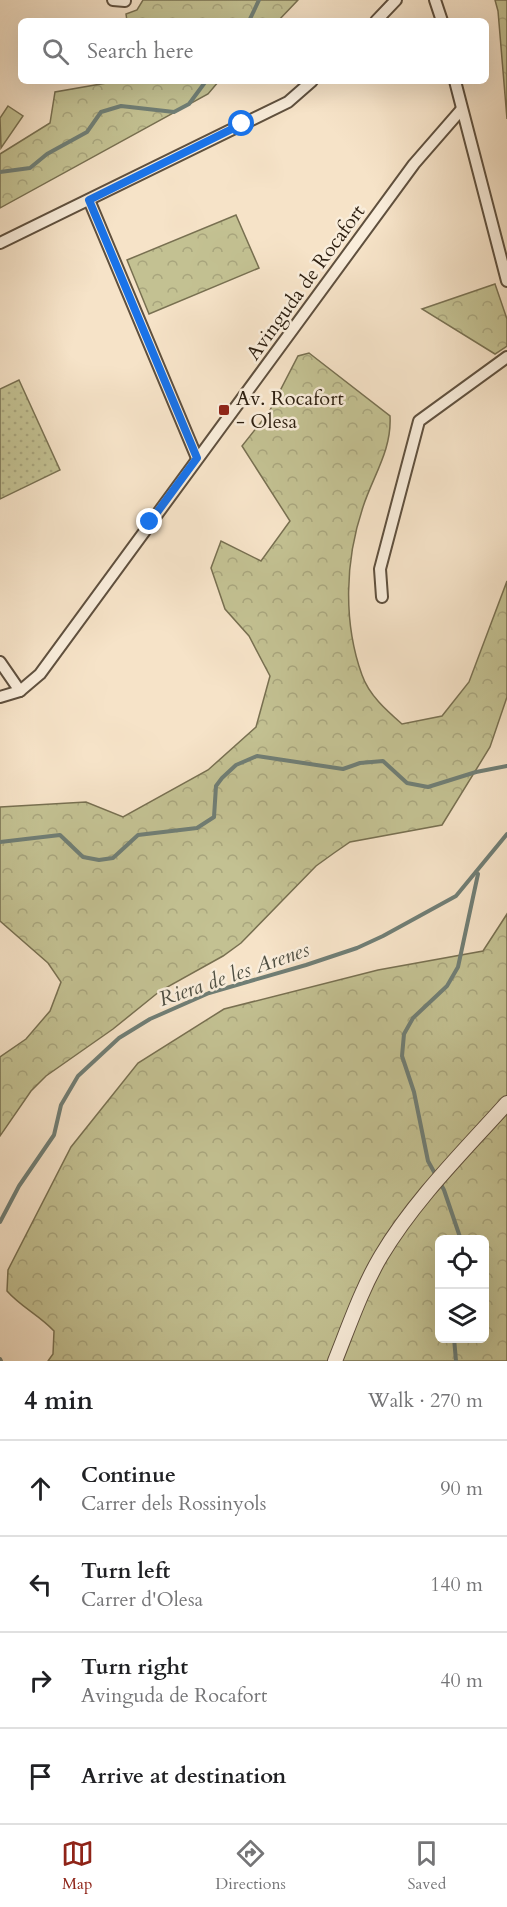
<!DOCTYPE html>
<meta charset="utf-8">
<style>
body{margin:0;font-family:Cardo,serif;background:#f2f2f2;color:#202124}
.controls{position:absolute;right:18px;bottom:18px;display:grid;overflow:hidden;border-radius:9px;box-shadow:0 6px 24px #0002}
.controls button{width:54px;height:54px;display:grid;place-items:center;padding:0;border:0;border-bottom:2px solid #e0e0e0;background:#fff;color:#202124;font:30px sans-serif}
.stop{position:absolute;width:18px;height:18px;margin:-14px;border:4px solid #1a73e8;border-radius:50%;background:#fff}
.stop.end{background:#1a73e8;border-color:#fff;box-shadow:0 2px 6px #0008}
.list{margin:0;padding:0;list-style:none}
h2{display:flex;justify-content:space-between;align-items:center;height:78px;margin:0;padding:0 24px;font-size:26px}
h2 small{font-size:20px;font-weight:400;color:#757577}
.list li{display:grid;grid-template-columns:39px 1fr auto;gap:18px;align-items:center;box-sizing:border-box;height:96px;padding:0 24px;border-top:2px solid #e0e0e0}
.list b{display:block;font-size:22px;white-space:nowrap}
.list p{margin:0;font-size:20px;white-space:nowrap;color:#757577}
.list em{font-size:20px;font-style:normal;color:#757577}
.icon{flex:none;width:33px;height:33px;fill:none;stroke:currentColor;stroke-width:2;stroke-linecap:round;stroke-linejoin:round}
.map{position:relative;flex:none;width:507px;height:1361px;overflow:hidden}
.search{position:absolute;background:#fff;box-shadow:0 6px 24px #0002;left:18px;right:18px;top:18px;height:66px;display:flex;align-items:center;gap:15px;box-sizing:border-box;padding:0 21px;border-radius:9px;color:#757577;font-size:22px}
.sheet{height:462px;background:#fff}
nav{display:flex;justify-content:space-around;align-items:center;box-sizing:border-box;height:84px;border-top:2px solid #e0e0e0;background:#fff;font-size:16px;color:#757577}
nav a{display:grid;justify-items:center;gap:3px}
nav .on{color:#8f2418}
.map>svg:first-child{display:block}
</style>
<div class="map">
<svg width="507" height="1361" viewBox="0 0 507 1361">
<defs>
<pattern id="green-dots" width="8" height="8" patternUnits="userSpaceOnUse" patternTransform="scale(1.5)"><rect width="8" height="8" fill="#c3c192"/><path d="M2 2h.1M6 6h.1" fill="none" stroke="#a8a57d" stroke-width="1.8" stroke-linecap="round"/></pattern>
<pattern id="forest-crowns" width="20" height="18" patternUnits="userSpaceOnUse" patternTransform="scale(1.5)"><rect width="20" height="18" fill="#c3c192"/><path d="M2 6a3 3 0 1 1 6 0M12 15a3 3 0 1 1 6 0" fill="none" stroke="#a8a57d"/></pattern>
</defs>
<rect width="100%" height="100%" fill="#f6e3c8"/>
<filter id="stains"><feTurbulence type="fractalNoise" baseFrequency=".00333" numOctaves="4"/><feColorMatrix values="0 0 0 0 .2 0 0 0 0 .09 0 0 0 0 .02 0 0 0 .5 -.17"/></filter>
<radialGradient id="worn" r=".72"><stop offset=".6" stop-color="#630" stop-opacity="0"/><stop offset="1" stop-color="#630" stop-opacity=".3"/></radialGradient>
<path fill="url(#green-dots)" stroke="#787051" stroke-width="1.5" d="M19,380L60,470L0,499V389Z"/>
<g fill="url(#forest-crowns)" stroke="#787051" stroke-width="1.5" fill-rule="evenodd">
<path d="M143,0H298L278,21H127L126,14L137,10Z"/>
<path d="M495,0H507V119L498,11Z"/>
<path d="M118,81H219L208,94L0,208V154L50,123L55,92Z"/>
<path d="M236,215L259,268L149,314L127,260Z"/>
<path d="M495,284L507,319V346L495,354L422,309Z"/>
<path d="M309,353L390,416C392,450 373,476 363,507C345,560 343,622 362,675C369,695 386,710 402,724L442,716L469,682L507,581V697L490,747L442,825L350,842L334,853L316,866L241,943L223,956L160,991L113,1029L46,1076L31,1091L0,1136V1057L26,1039L50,1011L61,982L48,963L0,921V807L86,802L123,817L208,770L256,727L270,676L249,636L225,609L211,568L221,541L261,561L290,521L242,446L269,412L298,356Z"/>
<path d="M507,914V1361H48L53,1354L54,1331C39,1315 21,1307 7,1291L8,1270L71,1147L138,1063L224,1009L378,970L483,951ZM440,1240H484V1338H440Z"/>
</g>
<path fill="#c3c192" stroke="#787051" stroke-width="1.5" d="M8,106L23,116L1,148L0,118Z"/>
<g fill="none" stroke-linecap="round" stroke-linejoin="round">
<g stroke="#707e75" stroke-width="4">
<path d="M249,21L259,0"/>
<path d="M0,172L30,168L47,154L87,132L101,112L121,106L174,112L189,104L206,81"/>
<path d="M0,842L60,835L83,857L99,860L113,858L138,835L197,828L214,817L216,786L222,778L236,765L257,756L343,769L360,763L383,761L407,783L428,787L476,772L507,766"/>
<path d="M0,1222L19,1186L54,1135L61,1105L78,1076L119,1038L150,1019L209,993L306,965L357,948L383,936L456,896L507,834"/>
<path d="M461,1240L444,1190L428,1161L414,1092L402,1056L404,1034L413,1018L447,986L458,967L478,874"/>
<path d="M454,1338L456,1361"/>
<path d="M0,1359L1,1361"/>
</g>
<defs>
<g id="minor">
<path d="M113,0L125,1"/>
<path d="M435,0L442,21"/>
<path d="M376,21L396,0"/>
<path d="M455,81L507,281"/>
<path d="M89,200L197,458"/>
<path d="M0,243L288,102L312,81"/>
<path d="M382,597L380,569L419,421L507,357"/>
<path d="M0,662L20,691"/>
<path d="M0,697L20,691L40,674L414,164L461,110"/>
</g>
<path id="tertiary" d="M335,1361C349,1326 362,1288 381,1256C415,1199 464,1151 507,1103"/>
</defs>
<use href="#minor" stroke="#5f503e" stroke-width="14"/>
<use href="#tertiary" stroke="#5f503e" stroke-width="16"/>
<use href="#minor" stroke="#f9eddb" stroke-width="10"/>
<use href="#tertiary" stroke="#f9eddb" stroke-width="14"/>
</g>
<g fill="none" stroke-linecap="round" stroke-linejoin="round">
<path stroke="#1a73e8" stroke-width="8" d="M150,522L197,458L89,200L242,124"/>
</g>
<rect fill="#8f2418" stroke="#f9eddb" stroke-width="2" x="218" y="404" width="12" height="12" rx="3"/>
<g text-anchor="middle" stroke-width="5" stroke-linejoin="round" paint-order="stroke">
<g font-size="20" fill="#2d1f10" stroke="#f9eddb">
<text transform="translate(305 282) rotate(-54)" y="7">Avinguda de Rocafort</text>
</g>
<g font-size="20" fill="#2d1f10" stroke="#f9eddb" text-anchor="start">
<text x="236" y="405">Av. Rocafort<tspan x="236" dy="23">- Olesa</tspan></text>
</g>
<g font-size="21" font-style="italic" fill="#4f4f42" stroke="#f9eddb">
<text transform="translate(234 974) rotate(-19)" y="7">Riera de les Arenes</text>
</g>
</g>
<rect width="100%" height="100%" filter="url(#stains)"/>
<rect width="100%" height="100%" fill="url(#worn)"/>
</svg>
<div class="controls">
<button><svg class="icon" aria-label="locate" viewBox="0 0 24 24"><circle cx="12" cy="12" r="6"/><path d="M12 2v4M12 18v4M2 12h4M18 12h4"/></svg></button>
<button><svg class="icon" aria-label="layers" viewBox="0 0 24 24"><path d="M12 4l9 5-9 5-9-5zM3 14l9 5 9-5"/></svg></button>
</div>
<div class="stop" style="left:242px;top:124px"></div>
<div class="stop end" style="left:150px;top:522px"></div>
<div class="search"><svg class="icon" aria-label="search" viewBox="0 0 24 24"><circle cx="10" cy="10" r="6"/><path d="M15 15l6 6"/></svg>Search here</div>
</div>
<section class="sheet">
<h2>4 min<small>Walk · 270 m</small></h2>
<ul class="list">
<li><svg class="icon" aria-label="ahead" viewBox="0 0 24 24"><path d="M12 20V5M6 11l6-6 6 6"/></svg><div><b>Continue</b><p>Carrer dels Rossinyols</p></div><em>90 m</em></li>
<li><svg class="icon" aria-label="left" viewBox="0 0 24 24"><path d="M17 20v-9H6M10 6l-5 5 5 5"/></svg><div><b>Turn left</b><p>Carrer d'Olesa</p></div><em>140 m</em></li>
<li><svg class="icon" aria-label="right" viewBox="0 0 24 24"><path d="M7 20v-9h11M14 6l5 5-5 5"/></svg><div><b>Turn right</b><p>Avinguda de Rocafort</p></div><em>40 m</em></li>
<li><svg class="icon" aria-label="arrive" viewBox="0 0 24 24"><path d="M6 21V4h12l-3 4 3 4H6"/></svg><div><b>Arrive at destination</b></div></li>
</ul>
</section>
<nav>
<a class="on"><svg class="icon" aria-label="map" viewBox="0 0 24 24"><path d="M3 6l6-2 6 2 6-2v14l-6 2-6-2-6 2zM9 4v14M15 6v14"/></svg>Map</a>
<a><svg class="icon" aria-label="directions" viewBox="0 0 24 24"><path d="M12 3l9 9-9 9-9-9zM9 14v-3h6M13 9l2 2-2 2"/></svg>Directions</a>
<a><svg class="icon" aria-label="saved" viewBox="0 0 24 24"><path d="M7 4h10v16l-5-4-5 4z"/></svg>Saved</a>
</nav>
